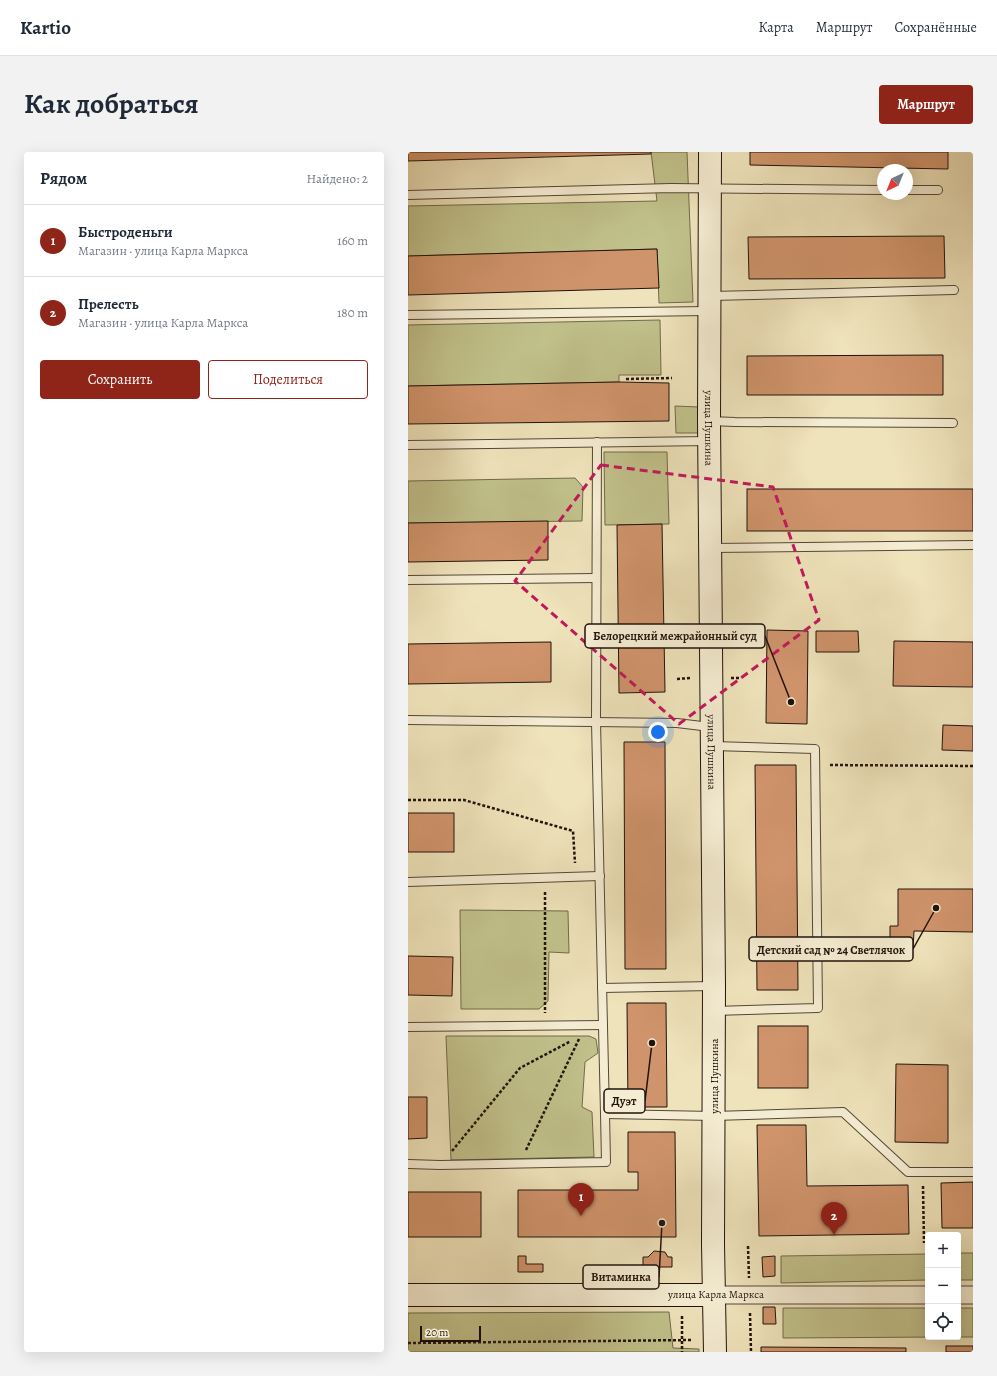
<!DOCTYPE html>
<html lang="ru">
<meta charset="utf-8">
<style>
body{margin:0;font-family:Alegreya,serif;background:#f2f2f3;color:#1f2937}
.controls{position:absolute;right:12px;bottom:12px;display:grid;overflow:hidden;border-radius:4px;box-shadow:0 4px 16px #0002}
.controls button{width:36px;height:36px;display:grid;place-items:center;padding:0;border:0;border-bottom:1px solid #e0e1e3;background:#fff;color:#1f2937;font:20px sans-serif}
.compass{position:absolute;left:469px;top:12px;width:36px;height:36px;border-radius:50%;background:#fff;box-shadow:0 4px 16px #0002;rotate:223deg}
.scale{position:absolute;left:12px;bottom:10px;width:61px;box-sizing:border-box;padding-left:4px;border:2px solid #20130b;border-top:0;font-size:11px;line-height:14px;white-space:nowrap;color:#20130b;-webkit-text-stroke:3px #f5edd3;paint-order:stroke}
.you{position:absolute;left:250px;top:580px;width:14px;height:14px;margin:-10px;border:3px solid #fff;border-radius:50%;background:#1a73e8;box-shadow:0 0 0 6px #1a73e833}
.badge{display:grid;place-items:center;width:26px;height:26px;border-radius:50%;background:#8f2418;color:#fff;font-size:13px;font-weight:700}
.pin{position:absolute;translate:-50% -33px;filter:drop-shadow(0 1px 2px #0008)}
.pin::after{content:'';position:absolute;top:21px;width:14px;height:12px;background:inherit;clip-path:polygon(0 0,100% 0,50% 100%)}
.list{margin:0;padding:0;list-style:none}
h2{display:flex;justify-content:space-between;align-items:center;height:52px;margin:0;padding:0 16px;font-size:17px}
h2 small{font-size:13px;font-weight:400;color:#747a83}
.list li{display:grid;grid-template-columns:26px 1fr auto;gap:12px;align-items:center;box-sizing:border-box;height:72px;padding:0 16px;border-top:1px solid #e0e1e3}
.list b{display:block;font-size:15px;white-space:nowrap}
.list p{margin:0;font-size:13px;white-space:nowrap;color:#747a83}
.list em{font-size:13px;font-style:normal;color:#747a83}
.actions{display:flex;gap:8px;padding:12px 16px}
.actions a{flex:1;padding:9px 0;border:1px solid #8f2418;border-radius:4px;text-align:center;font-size:14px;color:#8f2418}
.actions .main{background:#8f2418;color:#fff}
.icon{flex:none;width:22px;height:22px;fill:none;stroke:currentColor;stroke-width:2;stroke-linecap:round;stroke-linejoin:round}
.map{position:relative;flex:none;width:565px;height:1200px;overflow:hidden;border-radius:4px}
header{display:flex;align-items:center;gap:24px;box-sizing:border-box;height:56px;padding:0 20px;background:#fff;border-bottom:1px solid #e0e1e3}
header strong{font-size:19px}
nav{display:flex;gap:22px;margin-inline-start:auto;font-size:14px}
.intro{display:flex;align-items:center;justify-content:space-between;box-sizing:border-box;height:96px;padding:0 24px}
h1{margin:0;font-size:28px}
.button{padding:10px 18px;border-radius:4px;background:#8f2418;color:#fff;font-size:14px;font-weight:700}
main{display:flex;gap:24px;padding:0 24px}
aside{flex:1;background:#fff;border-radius:4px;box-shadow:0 4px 16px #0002}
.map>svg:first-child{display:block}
</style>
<header>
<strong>Kartio</strong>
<nav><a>Карта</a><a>Маршрут</a><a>Сохранённые</a></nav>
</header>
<div class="intro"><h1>Как добраться</h1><a class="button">Маршрут</a></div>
<main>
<aside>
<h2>Рядом<small>Найдено: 2</small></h2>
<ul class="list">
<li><span class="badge">1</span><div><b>Быстроденьги</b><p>Магазин · улица Карла Маркса</p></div><em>160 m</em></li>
<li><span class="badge">2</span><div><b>Прелесть</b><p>Магазин · улица Карла Маркса</p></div><em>180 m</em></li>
</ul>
<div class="actions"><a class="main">Сохранить</a><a>Поделиться</a></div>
</aside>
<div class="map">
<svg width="565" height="1200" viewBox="0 0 565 1200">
<rect width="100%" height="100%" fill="#efe3bb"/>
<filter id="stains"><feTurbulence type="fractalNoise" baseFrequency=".005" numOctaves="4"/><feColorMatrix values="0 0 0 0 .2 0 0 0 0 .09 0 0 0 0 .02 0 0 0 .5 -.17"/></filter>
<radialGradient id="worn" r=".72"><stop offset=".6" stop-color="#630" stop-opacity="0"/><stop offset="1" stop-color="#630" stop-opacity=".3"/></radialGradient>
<g fill="#c1c18b" stroke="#706a4b">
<path d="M243,0H279L285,150L251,151L249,97L0,104V54L249,49Z"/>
<path d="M252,168L253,223H211V230L0,234V173Z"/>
<path d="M267,254L291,255L292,281H268Z"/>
<path d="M196,300H259L261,372L197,373Z"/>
<path d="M167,326L175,335L174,369L0,371V329Z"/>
<path d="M52,758L160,759L161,801L141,800L140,849L131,857H53Z"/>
<path d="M38,884H181L188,887L190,901L177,910L174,955L184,960L186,1005L43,1008Z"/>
<rect x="550" y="1101" width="15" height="27"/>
<path d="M520,1102V1128L373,1131V1104Z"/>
<path d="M375,1156H520V1185H532L375,1186Z"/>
<rect x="550" y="1156" width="15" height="29"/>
<path d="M261,1160L265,1196L291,1197V1200H0V1161Z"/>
</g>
<g fill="#d0946c" stroke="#20130b">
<path d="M0,0H243V2L0,9Z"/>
<path d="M342,0H540V17L342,13Z"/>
<path d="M536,84L537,126L341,127L340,85Z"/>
<path d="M249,97L251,136L0,143V104Z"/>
<path d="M535,203V243H339V204Z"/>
<path d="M211,230L261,231V269L0,272V234Z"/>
<rect x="339" y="337" width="226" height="42"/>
<path d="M140,369V408L0,410V371Z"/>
<path d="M254,372L257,540L211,541L209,373Z"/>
<path d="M359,478L400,479L399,572L358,571Z"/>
<path d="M408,479H450L451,500H408Z"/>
<path d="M486,489L565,490V535L485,534Z"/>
<path d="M143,490V530L0,532V492Z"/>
<path d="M535,573L565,574V599L534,598Z"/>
<path d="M216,590H257L258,817H217Z"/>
<path d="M347,613H388L390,838H349Z"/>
<rect x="0" y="661" width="46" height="39"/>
<path d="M490,737H565V780L506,779L505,797H482V774H490Z"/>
<path d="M0,804L45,805L44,844L0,843Z"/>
<path d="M219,851H258L259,955H220Z"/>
<rect x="350" y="874" width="50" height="62"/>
<path d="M488,912L540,913V991L487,990Z"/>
<path d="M0,945H19V986L0,987Z"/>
<path d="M349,973H398L399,1034L500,1033L501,1082L351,1084Z"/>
<path d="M220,980H267L268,1085H110V1038H230V1020H220Z"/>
<path d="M565,1030V1076H534L533,1031Z"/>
<rect x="0" y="1040" width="73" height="45"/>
<path d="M246,1099L257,1100L260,1105H264V1115H235V1105H240Z"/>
<path d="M110,1104H118V1112H135V1120H110Z"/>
<path d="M367,1104V1124L355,1125L354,1105Z"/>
<path d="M355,1155H367L368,1172H355Z"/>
<rect x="538" y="1194" width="27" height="6"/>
<path d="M353,1195L498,1196V1200H353Z"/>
</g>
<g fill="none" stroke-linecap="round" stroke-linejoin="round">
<defs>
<g id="lane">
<path d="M499,38H530"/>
<path d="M0,43L263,36L475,38"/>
<path d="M303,144L546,138"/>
<path d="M0,163L300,159"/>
<path d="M302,269L327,270L545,271"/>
<path d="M189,290L188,570L197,962L306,964L435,960L500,1020H565"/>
<path d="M0,293L301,289"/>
<path d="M302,396L565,393"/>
<path d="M0,428L188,426"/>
<path d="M0,568L269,571L302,575"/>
<path d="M305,594L407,597L410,856L306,859"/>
<path d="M0,730L192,724"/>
<path d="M194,836L305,834"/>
<path d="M0,875L195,873"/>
<path d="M0,1012L32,1013L198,1010L197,962"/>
</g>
<g id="street">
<path d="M306,1143H520"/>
<path d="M550,1143H565"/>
</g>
<g id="secondary">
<path id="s1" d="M302,0L301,269L306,834L305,1092L307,1200"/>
<path d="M0,1143H306"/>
</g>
</defs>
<use href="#lane" stroke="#544737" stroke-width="10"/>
<use href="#street" stroke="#544737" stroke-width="19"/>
<use href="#secondary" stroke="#20130b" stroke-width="24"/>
<g stroke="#20130b" stroke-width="2.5" stroke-dasharray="3 2" stroke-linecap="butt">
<path d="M218,227L264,226"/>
<path d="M323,526H333"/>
<path d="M269,527L282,526"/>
<path d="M422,613L565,614"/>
<path d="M0,648H56L165,679L167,711"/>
<path d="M137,740V861"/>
<path d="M118,998L171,887"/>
<path d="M44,999L112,916L163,889"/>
<path d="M515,1034L516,1091"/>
<path d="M340,1094L341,1126"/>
<path d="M342,1161L343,1200"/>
<path d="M274,1164V1200"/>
<path d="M0,1191L285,1188"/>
</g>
<use href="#lane" stroke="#f5edd3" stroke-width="8"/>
<use href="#street" stroke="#f5edd3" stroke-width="17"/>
<use href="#secondary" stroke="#f5edd3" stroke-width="22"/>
</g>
<path fill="none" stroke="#c2185b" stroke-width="3" stroke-dasharray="8 5" stroke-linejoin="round" d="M193,313L365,335L411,468L271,572L107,429Z"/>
<g text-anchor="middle" stroke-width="4" stroke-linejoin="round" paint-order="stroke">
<g font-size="11" fill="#20130b" stroke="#f5edd3">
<text dy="4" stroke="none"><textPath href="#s1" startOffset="276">улица Пушкина</textPath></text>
<text dy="4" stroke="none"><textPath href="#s1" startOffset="600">улица Пушкина</textPath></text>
<text transform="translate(306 924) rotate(-90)" y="4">улица Пушкина</text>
<text x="308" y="1146">улица Карла Маркса</text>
</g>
</g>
<path fill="none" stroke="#20130b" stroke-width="1.5" d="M383 550L357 484M528 756L505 797M244 891L237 949M254 1071L251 1125"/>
<g fill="#20130b" stroke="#f5edd3" stroke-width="1.5">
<circle cx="383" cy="550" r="4"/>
<circle cx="528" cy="756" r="4"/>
<circle cx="244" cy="891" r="4"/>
<circle cx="254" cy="1071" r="4"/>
</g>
<g fill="#f5edd3" stroke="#20130b" stroke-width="1.5">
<rect x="177" y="472" width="180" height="24" rx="4"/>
<rect x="341" y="785" width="164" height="24" rx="4"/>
<rect x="196" y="937" width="41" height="24" rx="4"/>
<rect x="175" y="1113" width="76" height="24" rx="4"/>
</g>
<g font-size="12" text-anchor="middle" font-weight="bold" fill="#20130b">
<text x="267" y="488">Белорецкий межрайонный суд</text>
<text x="423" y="802">Детский сад № 24 Светлячок</text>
<text x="216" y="953">Дуэт</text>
<text x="213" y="1129">Витаминка</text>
</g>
<rect width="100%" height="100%" filter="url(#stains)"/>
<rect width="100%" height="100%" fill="url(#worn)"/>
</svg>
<div class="controls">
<button>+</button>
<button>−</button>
<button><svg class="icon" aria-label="locate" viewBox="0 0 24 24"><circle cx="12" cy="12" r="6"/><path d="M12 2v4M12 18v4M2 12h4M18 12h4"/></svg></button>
</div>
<svg class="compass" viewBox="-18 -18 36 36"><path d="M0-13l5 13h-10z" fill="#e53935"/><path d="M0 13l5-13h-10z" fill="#747a83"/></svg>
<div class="scale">20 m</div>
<div class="you"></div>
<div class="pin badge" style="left:173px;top:1064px">1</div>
<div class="pin badge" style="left:426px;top:1083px">2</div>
</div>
</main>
